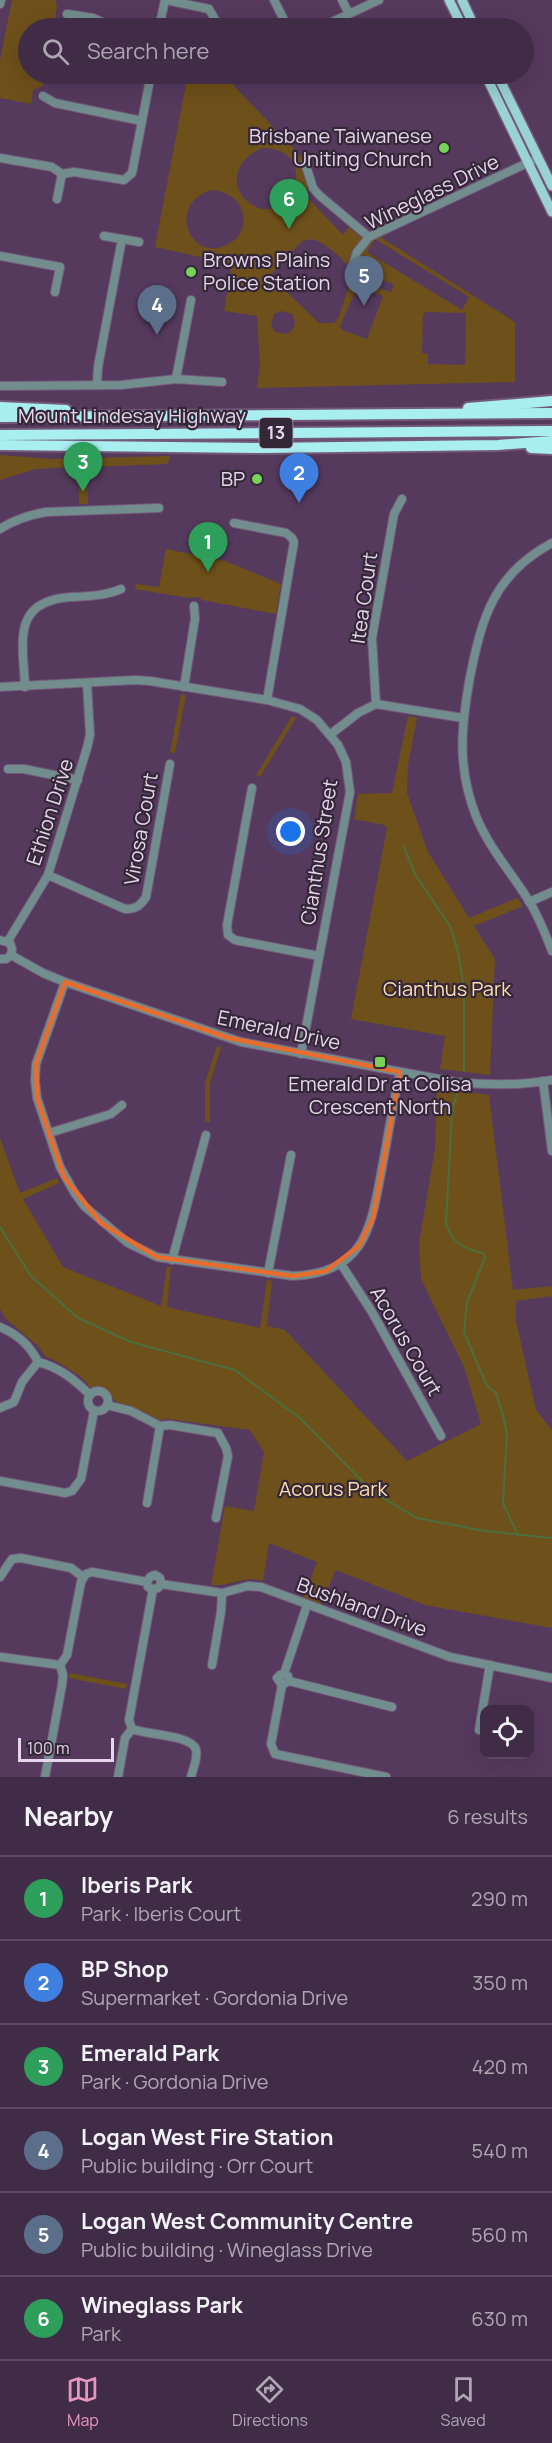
<!DOCTYPE html>
<meta charset="utf-8">
<style>
body{margin:0;font-family:Manrope,sans-serif;background:#47344d;color:#f1f3f6}
.controls{position:absolute;right:18px;bottom:18px;display:grid;overflow:hidden;border-radius:12px;box-shadow:0 6px 24px #0002}
.controls button{width:54px;height:54px;display:grid;place-items:center;padding:0;border:0;border-bottom:2px solid #59485f;background:#402c46;color:#f1f3f6;font:30px sans-serif}
.scale{position:absolute;left:18px;bottom:15px;width:96px;box-sizing:border-box;padding-left:6px;border:3px solid #e6d5eb;border-top:0;font-size:16px;line-height:21px;white-space:nowrap;color:#e6d5eb;-webkit-text-stroke:4px #342738;paint-order:stroke}
.you{position:absolute;left:291px;top:832px;width:21px;height:21px;margin:-15px;border:4px solid #fff;border-radius:50%;background:#1a73e8;box-shadow:0 0 0 9px #1a73e833}
.badge{display:grid;place-items:center;width:39px;height:39px;border-radius:50%;background:#e797bd;color:#fff;font-size:20px;font-weight:700}
.pin{position:absolute;translate:-50% -50px;filter:drop-shadow(0 2px 3px #0008)}
.pin::after{content:'';position:absolute;top:32px;width:21px;height:18px;background:inherit;clip-path:polygon(0 0,100% 0,50% 100%)}
.list{margin:0;padding:0;list-style:none}
h2{display:flex;justify-content:space-between;align-items:center;height:78px;margin:0;padding:0 24px;font-size:26px}
h2 small{font-size:20px;font-weight:400;color:#aea7b3}
.list li{display:grid;grid-template-columns:39px 1fr auto;gap:18px;align-items:center;box-sizing:border-box;height:84px;padding:0 24px;border-top:2px solid #59485f}
.list b{display:block;font-size:22px;white-space:nowrap}
.list p{margin:0;font-size:20px;white-space:nowrap;color:#aea7b3}
.list em{font-size:20px;font-style:normal;color:#aea7b3}
.icon{flex:none;width:33px;height:33px;fill:none;stroke:currentColor;stroke-width:2;stroke-linecap:round;stroke-linejoin:round}
.map{position:relative;flex:none;width:552px;height:1777px;overflow:hidden}
.search{position:absolute;background:#402c46;box-shadow:0 6px 24px #0002;left:18px;right:18px;top:18px;height:66px;display:flex;align-items:center;gap:15px;box-sizing:border-box;padding:0 21px;border-radius:33px;color:#aea7b3;font-size:22px}
.sheet{height:582px;background:#402c46}
nav{display:flex;justify-content:space-around;align-items:center;box-sizing:border-box;height:84px;border-top:2px solid #59485f;background:#402c46;font-size:16px;color:#aea7b3}
nav a{display:grid;justify-items:center;gap:3px}
nav .on{color:#e797bd}
.map>svg:first-child{display:block}
</style>
<div class="map">
<svg width="552" height="1777" viewBox="0 0 552 1777">
<rect width="100%" height="100%" fill="#563a5e"/>
<g fill="#6e501a" fill-rule="evenodd">
<path d="M12,0H55L57,6L54,28H28V74H45L43,86L33,90L31,104L0,98V60Z"/>
<path d="M188,74H223L310,166L306,196L343,235L349,227L359,236L372,232L515,322V382L257,388L260,364L257,316L224,311L232,264L155,247ZM263,148C328,150 284,239 245,199C227,180 241,155 263,148ZM211,190C230,191 247,204 243,226C241,235 234,242 225,246C189,261 167,204 211,190ZM313,239C328,245 344,259 353,273L339,317L334,323H319L270,276L302,241ZM375,239L469,297L462,310L367,252ZM376,278L394,284L391,292L373,286ZM363,288L383,296L367,339L342,330L340,326L355,292L360,294ZM281,311L292,314C297,322 295,330 287,334L275,332L271,325L274,314ZM426,312L466,313L465,365L428,364V354L422,353L423,315Z"/>
<path d="M0,455L51,459L170,456L168,464L87,467L88,504H79L78,467L36,469L0,480Z"/>
<path d="M166,549L225,561L281,584L276,614L202,600L199,597L189,598L135,589L136,584L159,587Z"/>
<path d="M181,694L186,695L175,753L170,752Z"/>
<path d="M292,716L296,718L260,777L256,775Z"/>
<path d="M408,716L417,718L408,765L407,793L428,852L469,918L517,898L523,906L474,926L495,959L490,1075L440,1069L445,1036L351,1019L387,828L384,825L354,819L358,794L392,793Z"/>
<path d="M217,1046L221,1047L210,1083V1122H205V1083Z"/>
<path d="M437,1088L489,1095L513,1290L552,1286V1296L516,1301V1321L536,1410L552,1430V1628L425,1605L336,1570L321,1604L303,1598L317,1562L269,1543L263,1581C245,1575 230,1587 211,1585L225,1506L254,1511L264,1452L250,1430L168,1419L160,1420L130,1406L116,1402L106,1389L90,1387L80,1376L56,1361L45,1356L38,1346L6,1319L0,1309V1138L20,1193L57,1178L59,1183L23,1199L63,1267L161,1306L167,1267H171L167,1307L260,1328L267,1280L272,1281L267,1326L285,1330L407,1461L481,1424L464,1367L421,1279L419,1243L435,1149Z"/>
<path d="M70,1673L127,1684L126,1689L69,1678Z"/>
</g>
<g fill="none" stroke-linecap="round" stroke-linejoin="round">
<g stroke="#4a703d" stroke-width="2">
<path d="M404,847L415,874L450,926L458,952L464,988V1071"/>
<path d="M457,1093L452,1112L446,1223C452,1243 463,1249 483,1253L485,1258L467,1302L464,1332L487,1386L496,1393L503,1415L507,1434L503,1503L518,1535"/>
<path d="M0,1227L31,1276L78,1318L131,1342L235,1370L300,1418L373,1492L417,1518L485,1531L552,1538"/>
</g>
<defs>
<g id="minor">
<path d="M166,0L209,9L220,28"/>
<path d="M274,0L288,28"/>
<path d="M342,0L349,14"/>
<path d="M0,4L1,0"/>
<path d="M67,14L93,18L116,28"/>
<path d="M159,28L165,0"/>
<path d="M319,28L379,0"/>
<path d="M43,96L55,103L142,121"/>
<path d="M0,158L52,167L62,174L74,172L124,180L132,173L151,74"/>
<path d="M305,163L313,188L319,195L369,237"/>
<path d="M57,199L62,174"/>
<path d="M104,236L139,242"/>
<path d="M0,256L60,267L55,292"/>
<path d="M352,267L357,252L369,237L538,158"/>
<path d="M176,379L191,300"/>
<path d="M97,385L98,367L122,239"/>
<path d="M0,386L121,385L176,379L222,382"/>
<path d="M234,523L286,533L292,538L294,542L267,700"/>
<path d="M0,529C15,519 29,515 46,512L159,508"/>
<path d="M552,543C494,574 482,617 470,677C461,727 457,768 476,816C489,848 511,872 529,901C539,917 545,933 552,951"/>
<path d="M0,687L135,680L150,681L267,700L300,709L317,720L338,745L346,762L350,792L301,1054"/>
<path d="M25,687C23,642 11,601 71,597C88,596 105,596 121,589"/>
<path d="M184,687L195,619L194,606"/>
<path d="M376,704L372,638L394,514L402,499"/>
<path d="M331,734L358,713L376,704L463,718"/>
<path d="M8,769H24L78,780"/>
<path d="M252,788L227,925L228,935L235,940L319,956"/>
<path d="M48,875L125,909C136,909 140,906 146,897L170,764"/>
<path d="M529,902L552,892"/>
<path d="M0,940L10,943L12,949L11,955"/>
<path d="M8,941L48,875L87,748L90,735L87,683"/>
<path d="M11,955L43,973L65,982L241,1042L455,1082C488,1085 520,1086 552,1080"/>
<path d="M0,959H6L11,955"/>
<path d="M65,982L36,1064L35,1080L37,1098L60,1167L74,1192L84,1206L128,1243L157,1257L293,1276C366,1273 371,1227 382,1168C388,1136 393,1104 400,1072"/>
<path d="M543,1081L552,1151"/>
<path d="M49,1133L111,1114L122,1105"/>
<path d="M172,1260L206,1135"/>
<path d="M341,1264L372,1312L441,1436"/>
<path d="M268,1273L291,1155"/>
<path d="M0,1327C17,1334 30,1345 38,1362C59,1367 75,1380 90,1395"/>
<circle cx="98" cy="1401" r="10"/>
<path d="M107,1405L131,1411L160,1426L170,1425L218,1433L226,1448L228,1456L216,1518"/>
<path d="M0,1408L14,1402L22,1382L38,1362"/>
<path d="M0,1481L65,1493L72,1491L81,1479L94,1411"/>
<path d="M147,1503L160,1426"/>
<path d="M0,1577L12,1559L21,1558L71,1568L83,1577"/>
<path d="M161,1584L222,1593L248,1586L261,1587L450,1657L552,1678"/>
<path d="M153,1589L129,1720L132,1729C147,1735 193,1735 196,1750C198,1759 193,1768 191,1777"/>
<path d="M1,1657L60,1665L67,1655L81,1582L86,1574L92,1572L147,1582L148,1587L153,1589L158,1588L161,1584L160,1578L155,1575L150,1577L147,1582"/>
<path d="M212,1665L221,1612L222,1593"/>
<path d="M284,1674L288,1676L289,1681L282,1685L277,1678L280,1675L284,1674L307,1605"/>
<path d="M289,1681L392,1707"/>
<path d="M282,1685L271,1744L275,1754L386,1777"/>
<path d="M479,1730L490,1665"/>
<path d="M45,1777L62,1685L63,1675L60,1665"/>
<path d="M118,1777L125,1738L132,1729"/>
</g>
<g id="major">
<path d="M449,0L463,28"/>
<path d="M462,0L475,28"/>
<path d="M485,74L552,212"/>
<path d="M497,74L552,186"/>
</g>
<g id="highway">
<path d="M0,407L66,410"/>
<path d="M468,408L552,401"/>
<path d="M0,417L552,413"/>
<path d="M0,435L552,431"/>
<path d="M0,445L262,448L498,445L552,441"/>
<path d="M531,448L552,449"/>
</g>
</defs>
<use href="#minor" stroke="#73597a" stroke-width="10"/>
<use href="#major" stroke="#73597a" stroke-width="12"/>
<use href="#highway" stroke="#73597a" stroke-width="14"/>
<use href="#minor" stroke="#728d8e" stroke-width="8"/>
<use href="#major" stroke="#9ad3d4" stroke-width="9"/>
<use href="#highway" stroke="#a9eef0" stroke-width="10"/>
</g>
<path fill="none" stroke="#e86c2d" stroke-width="4.5" stroke-linejoin="round" d="M65,982L229,1038L400,1072L373,1218L359,1246L326,1271L293,1276L157,1257L101,1223L64,1177L37,1098L36,1064Z"/>
<g fill="#78d158" stroke="#342738" stroke-width="2">
<circle cx="444" cy="148" r="6"/>
<circle cx="191" cy="272" r="6"/>
<circle cx="257" cy="479" r="6"/>
<rect x="374" y="1056" width="12" height="12" rx="3"/>
</g>
<g text-anchor="middle" stroke-width="4.5" stroke-linejoin="round" paint-order="stroke">
<rect fill="#342738" stroke="#b1a1b5" stroke-width="1.5" x="259.5" y="418" width="33" height="30" rx="4.5"/>
<g font-size="18" font-weight="bold" fill="#e6d5eb">
<text x="276" y="439">13</text>
</g>
<g font-size="20" fill="#e6d5eb" stroke="#342738" text-anchor="end">
<text x="432" y="143">Brisbane Taiwanese<tspan x="432" dy="23">Uniting Church</tspan></text>
<text x="203" y="267" text-anchor="start">Browns Plains<tspan x="203" dy="23">Police Station</tspan></text>
<text x="245" y="486">BP</text>
<text x="380" y="1091" text-anchor="middle">Emerald Dr at Colisa<tspan x="380" dy="23">Crescent North</tspan></text>
</g>
<g font-size="20" fill="#e6d5eb" stroke="#342738">
<text transform="translate(432 192) rotate(-26)" y="7">Wineglass Drive</text>
<text x="132" y="423">Mount Lindesay Highway</text>
<text transform="translate(364 598) rotate(-82)" y="7">Itea Court</text>
<text transform="translate(50 812) rotate(-72)" y="7">Ethion Drive</text>
<text transform="translate(141 829) rotate(-80)" y="7">Virosa Court</text>
<text transform="translate(319 852) rotate(-81)" y="7">Cianthus Street</text>
<text transform="translate(279 1030) rotate(12)" y="7">Emerald Drive</text>
<text transform="translate(406 1341) rotate(60)" y="7">Acorus Court</text>
<text transform="translate(362 1607) rotate(20)" y="7">Bushland Drive</text>
</g>
<g font-size="20" fill="#fedfaf" stroke="#342738">
<text x="447" y="996">Cianthus Park</text>
<text x="333" y="1496">Acorus Park</text>
</g>
</g>
</svg>
<div class="controls">
<button><svg class="icon" aria-label="locate" viewBox="0 0 24 24"><circle cx="12" cy="12" r="6"/><path d="M12 2v4M12 18v4M2 12h4M18 12h4"/></svg></button>
</div>
<div class="scale">100 m</div>
<div class="you"></div>
<div class="pin badge" style="left:208px;top:572px;background:#2e9e5b">1</div>
<div class="pin badge" style="left:299px;top:503px;background:#3f7fe0">2</div>
<div class="pin badge" style="left:83px;top:492px;background:#2e9e5b">3</div>
<div class="pin badge" style="left:157px;top:335px;background:#5c6f8a">4</div>
<div class="pin badge" style="left:364px;top:306px;background:#5c6f8a">5</div>
<div class="pin badge" style="left:289px;top:229px;background:#2e9e5b">6</div>
<div class="search"><svg class="icon" aria-label="search" viewBox="0 0 24 24"><circle cx="10" cy="10" r="6"/><path d="M15 15l6 6"/></svg>Search here</div>
</div>
<section class="sheet">
<h2>Nearby<small>6 results</small></h2>
<ul class="list">
<li><span class="badge" style="background:#2e9e5b">1</span><div><b>Iberis Park</b><p>Park · Iberis Court</p></div><em>290 m</em></li>
<li><span class="badge" style="background:#3f7fe0">2</span><div><b>BP Shop</b><p>Supermarket · Gordonia Drive</p></div><em>350 m</em></li>
<li><span class="badge" style="background:#2e9e5b">3</span><div><b>Emerald Park</b><p>Park · Gordonia Drive</p></div><em>420 m</em></li>
<li><span class="badge" style="background:#5c6f8a">4</span><div><b>Logan West Fire Station</b><p>Public building · Orr Court</p></div><em>540 m</em></li>
<li><span class="badge" style="background:#5c6f8a">5</span><div><b>Logan West Community Centre</b><p>Public building · Wineglass Drive</p></div><em>560 m</em></li>
<li><span class="badge" style="background:#2e9e5b">6</span><div><b>Wineglass Park</b><p>Park</p></div><em>630 m</em></li>
</ul>
</section>
<nav>
<a class="on"><svg class="icon" aria-label="map" viewBox="0 0 24 24"><path d="M3 6l6-2 6 2 6-2v14l-6 2-6-2-6 2zM9 4v14M15 6v14"/></svg>Map</a>
<a><svg class="icon" aria-label="directions" viewBox="0 0 24 24"><path d="M12 3l9 9-9 9-9-9zM9 14v-3h6M13 9l2 2-2 2"/></svg>Directions</a>
<a><svg class="icon" aria-label="saved" viewBox="0 0 24 24"><path d="M7 4h10v16l-5-4-5 4z"/></svg>Saved</a>
</nav>
